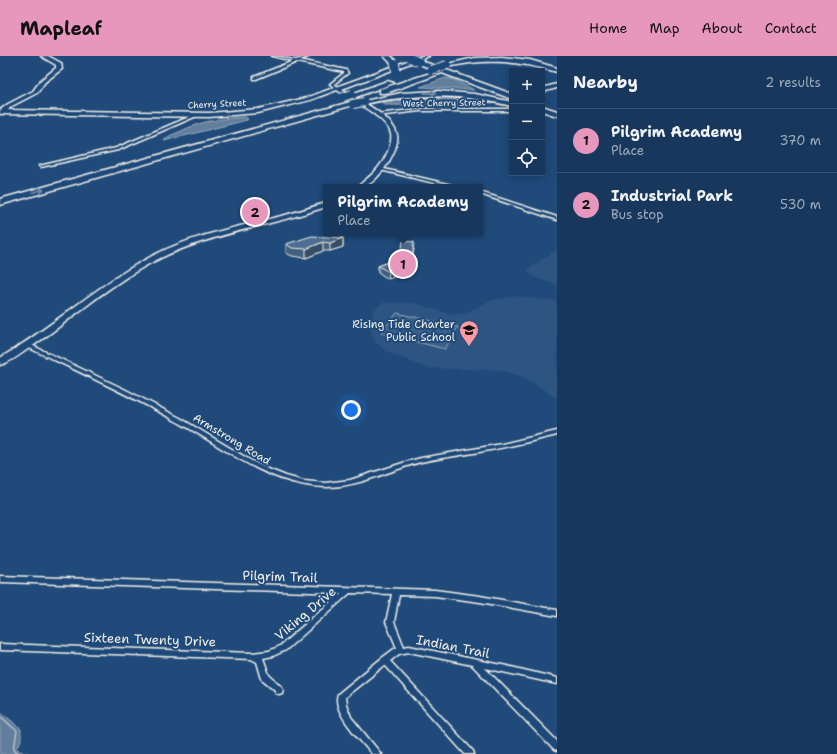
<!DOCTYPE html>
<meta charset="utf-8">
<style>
body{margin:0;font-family:"Shantell Sans",sans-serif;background:#203f62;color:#f1f3f6}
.controls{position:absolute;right:12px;top:12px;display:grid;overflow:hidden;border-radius:0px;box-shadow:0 2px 10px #0003}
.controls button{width:36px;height:36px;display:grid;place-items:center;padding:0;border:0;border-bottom:1px solid #365272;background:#17385c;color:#f1f3f6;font:20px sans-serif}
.you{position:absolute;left:351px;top:354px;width:14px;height:14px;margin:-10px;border:3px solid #fff;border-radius:50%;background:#1a73e8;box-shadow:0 0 0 6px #1a73e833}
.badge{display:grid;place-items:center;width:26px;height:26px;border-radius:50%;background:#e797bd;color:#111;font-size:13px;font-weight:700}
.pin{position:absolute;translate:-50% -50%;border:2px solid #fff;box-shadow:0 1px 4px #0006}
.popup{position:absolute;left:323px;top:128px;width:160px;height:52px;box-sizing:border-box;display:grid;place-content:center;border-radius:0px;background:#17385c;filter:drop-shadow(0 1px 3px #0005);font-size:13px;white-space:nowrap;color:#9eacbb}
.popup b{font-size:15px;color:#f1f3f6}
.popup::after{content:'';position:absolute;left:50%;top:100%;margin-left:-8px;border:8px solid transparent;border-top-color:#17385c}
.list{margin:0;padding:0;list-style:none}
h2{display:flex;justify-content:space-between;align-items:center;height:52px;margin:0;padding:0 16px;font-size:17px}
h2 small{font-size:13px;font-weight:400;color:#9eacbb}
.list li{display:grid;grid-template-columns:26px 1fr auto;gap:12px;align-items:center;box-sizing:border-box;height:64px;padding:0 16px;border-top:1px solid #365272}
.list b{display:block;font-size:15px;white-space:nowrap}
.list p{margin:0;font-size:13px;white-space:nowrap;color:#9eacbb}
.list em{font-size:13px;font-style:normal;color:#9eacbb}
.icon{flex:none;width:22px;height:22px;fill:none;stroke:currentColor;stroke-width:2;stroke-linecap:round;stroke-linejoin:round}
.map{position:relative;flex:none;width:557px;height:698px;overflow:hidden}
header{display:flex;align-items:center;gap:24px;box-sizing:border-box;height:56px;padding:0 20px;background:#e797bd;color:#111}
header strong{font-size:19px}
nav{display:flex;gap:22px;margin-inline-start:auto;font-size:14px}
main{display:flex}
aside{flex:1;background:#17385c}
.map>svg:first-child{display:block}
</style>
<header>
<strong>Mapleaf</strong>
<nav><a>Home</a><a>Map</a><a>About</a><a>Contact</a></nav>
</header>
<main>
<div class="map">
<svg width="557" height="698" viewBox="0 0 557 698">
<rect width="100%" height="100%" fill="#1f4a7a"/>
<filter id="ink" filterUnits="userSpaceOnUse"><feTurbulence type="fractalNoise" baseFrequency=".025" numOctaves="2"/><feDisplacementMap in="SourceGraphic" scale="8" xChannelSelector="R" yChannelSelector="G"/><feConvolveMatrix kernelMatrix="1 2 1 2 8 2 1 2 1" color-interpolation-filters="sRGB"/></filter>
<g filter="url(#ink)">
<g fill="#2d5581">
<path d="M557,193V229L533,221L527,214Z"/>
<path d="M516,240L557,245V343L539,330L522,321L499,314L427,312L387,296L375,286L371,276L370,266L374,254L382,247H413L450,258H462L493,244Z"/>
</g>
<path fill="#3a5f88" stroke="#97a8b8" d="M397,257L458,271L445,293L381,277Z"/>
<g fill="#627e9d" stroke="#9cacbb">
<path d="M445,22L453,23L474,34L420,31Z"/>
<path d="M426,41L449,42L472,48L455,50L386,49L382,47Z"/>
<path d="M245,61L248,63L247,64L164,85C167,80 174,78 179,76C203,64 220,63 245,61Z"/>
<path d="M0,655L21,673V684L17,693L32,698H0Z"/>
</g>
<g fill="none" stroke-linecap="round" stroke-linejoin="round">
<path stroke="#bac3ca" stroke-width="1.5" d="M0,660L17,675L14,693L19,698"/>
<defs>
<g id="street">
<path d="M272,0C280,0 291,4 296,4C301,3 305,0 310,0L300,4L346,14L348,17L334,28L339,32L337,33L330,28L344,17V16L297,6L256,23H254V21L293,5Z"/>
<path d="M420,53H512V55H420L377,60L375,59L377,58Z"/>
<path d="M196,58L199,59L118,94L41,111L39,110L116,92Z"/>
<path d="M380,112L456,130L458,131H451L380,114Z"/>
<path d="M480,136L557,161V164L480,138Z"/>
<path d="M27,287L124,333L180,362L250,404L268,413L286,420L304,425L325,427L350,424L406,406L421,402L502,388L557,375V379C530,386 502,392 474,397C456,400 438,402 421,406C389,414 358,432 324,431C266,429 223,390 174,364C126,337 75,314 25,290L24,289Z"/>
<path d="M0,520L435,534L480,540L557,554V560L480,546L435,540L399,539L394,566L404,591L409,590L507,610L557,622V628L485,612L557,685V695L554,694L472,609L409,596L399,598L390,605L473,695L474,698H465L385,609L345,641L346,648L351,661L381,698H372C361,685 331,655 338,638L382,602L394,593L397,592L386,566L392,538L350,537L286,594L273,600L263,602L269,619L282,631L283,633L282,637L279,638L276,637L275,634L262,623L257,606L251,603L0,594V588L252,597L269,595L280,590L341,537L0,526Z"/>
</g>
<g id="secondary">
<path d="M41,0H48L61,7L62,13L45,26L37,37L12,50L8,54L209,57L258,53L306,42L421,0H429L342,33C356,42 394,61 397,79C399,89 390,105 384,113C377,122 369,131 358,131C364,124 372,120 378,112C384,105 393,89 391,78C388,62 350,43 337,34L310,44L258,57L209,61L0,58V54L8,48L33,35L41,24L56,12V9Z"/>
<path d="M326,147V151C264,172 197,179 140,213C102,235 70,264 34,289C24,295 12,306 0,309V302C53,271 99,227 154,199C191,180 233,172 273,162C291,158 308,152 326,147Z"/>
</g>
<g id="highway">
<path d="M384,0H391L398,8L393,9Z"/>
<path d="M502,1L530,4L557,12V16C516,5 489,2 447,11L444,9L474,2Z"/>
<path d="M419,4L512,38V43L442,17L386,37H380V33L437,15L417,7L416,6Z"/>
<path d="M387,25L394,27L356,41L349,39Z"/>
<path d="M557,28V32L542,36V32Z"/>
<path d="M438,35L475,38L512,46V50C462,38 414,37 364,48L360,46L401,37Z"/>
<path d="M350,46L357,48L0,149V143Z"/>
<path d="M542,50L557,55V60L542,55Z"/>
</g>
</defs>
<use href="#street" stroke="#f4f1e8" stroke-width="3"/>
<use href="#secondary" stroke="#f4f1e8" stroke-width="3"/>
<use href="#highway" stroke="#f4f1e8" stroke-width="3"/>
<use href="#street" fill="#1f4a7a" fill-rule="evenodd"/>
<use href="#secondary" fill="#1f4a7a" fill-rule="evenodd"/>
<use href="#highway" fill="#1f4a7a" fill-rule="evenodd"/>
<defs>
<g id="highway-bridge">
<path d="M410,2L419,6"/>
<path d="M395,8L396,14"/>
<path d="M431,14L447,9"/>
<path d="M343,41L352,38"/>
<path d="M353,48L364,46"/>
</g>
</defs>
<use href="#highway-bridge" stroke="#f4f1e8" stroke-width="10" stroke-linecap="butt"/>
<use href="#highway-bridge" stroke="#1f4a7a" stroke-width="8"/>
</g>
<g fill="#425f7e" stroke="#f4f1e8">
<path d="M343,182V191L330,195H323L306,202L292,200L286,197V188Z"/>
<path d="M414,193L411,212L404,215V217L388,223L378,216V210L392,205V202L401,199Z"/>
</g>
<g fill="#364d66" stroke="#f4f1e8">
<path d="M343,182V191L330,195V187Z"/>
<path d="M323,186V195L306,202V193Z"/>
<path d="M414,186L411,212L404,215V217L388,223L389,216Z"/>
</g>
<g fill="#4d6e92" stroke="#f4f1e8">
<path d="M312,180L343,182L330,187L323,186L306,193L292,192L286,188Z"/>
<path d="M403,185L414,186L412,205L403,209L405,210L389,216L378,210L394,204L392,202L401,199Z"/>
</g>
<defs><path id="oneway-shaft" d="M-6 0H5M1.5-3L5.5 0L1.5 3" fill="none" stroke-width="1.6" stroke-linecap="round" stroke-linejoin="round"/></defs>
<g stroke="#748da6">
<use href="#oneway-shaft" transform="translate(430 37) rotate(-1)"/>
<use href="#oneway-shaft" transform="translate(38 135) rotate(-15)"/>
</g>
</g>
<defs>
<symbol id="school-pin" viewBox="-11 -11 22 30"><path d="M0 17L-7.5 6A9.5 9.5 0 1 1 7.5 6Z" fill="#ff9aa2" stroke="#1f4a7a"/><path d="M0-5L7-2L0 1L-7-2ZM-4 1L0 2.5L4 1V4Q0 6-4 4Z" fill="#111"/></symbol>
</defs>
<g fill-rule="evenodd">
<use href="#school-pin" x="458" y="263" width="22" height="30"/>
</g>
<g text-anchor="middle" stroke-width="4" stroke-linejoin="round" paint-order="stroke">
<g font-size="9" fill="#f4f1e8" stroke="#1f4a7a">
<text transform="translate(444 47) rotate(-1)" y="3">West Cherry Street</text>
<text transform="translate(217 48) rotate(-3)" y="3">Cherry Street</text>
</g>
<g font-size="11" fill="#f4f1e8" stroke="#1f4a7a" text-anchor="end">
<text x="455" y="272">Rising Tide Charter<tspan x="455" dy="13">Public School</tspan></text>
</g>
<g font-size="11" fill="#f4f1e8" stroke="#1f4a7a">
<text transform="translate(232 383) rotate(31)" y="4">Armstrong Road</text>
</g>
<g font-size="13" fill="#f4f1e8" stroke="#1f4a7a">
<text transform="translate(280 520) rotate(2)" y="5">Pilgrim Trail</text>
<text transform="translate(305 557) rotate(-40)" y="5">Viking Drive</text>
<text transform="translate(150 583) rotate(2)" y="5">Sixteen Twenty Drive</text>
<text transform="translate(453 590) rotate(11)" y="5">Indian Trail</text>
</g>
</g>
</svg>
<div class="controls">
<button>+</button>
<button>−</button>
<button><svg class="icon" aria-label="locate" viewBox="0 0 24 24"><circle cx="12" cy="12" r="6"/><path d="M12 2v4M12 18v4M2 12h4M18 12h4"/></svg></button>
</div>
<div class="you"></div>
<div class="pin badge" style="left:403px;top:208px">1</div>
<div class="popup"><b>Pilgrim Academy</b>Place</div>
<div class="pin badge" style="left:255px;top:156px">2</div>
</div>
<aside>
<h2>Nearby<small>2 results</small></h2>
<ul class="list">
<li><span class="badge">1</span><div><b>Pilgrim Academy</b><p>Place</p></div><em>370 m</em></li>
<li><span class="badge">2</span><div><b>Industrial Park</b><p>Bus stop</p></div><em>530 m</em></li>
</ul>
</aside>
</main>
